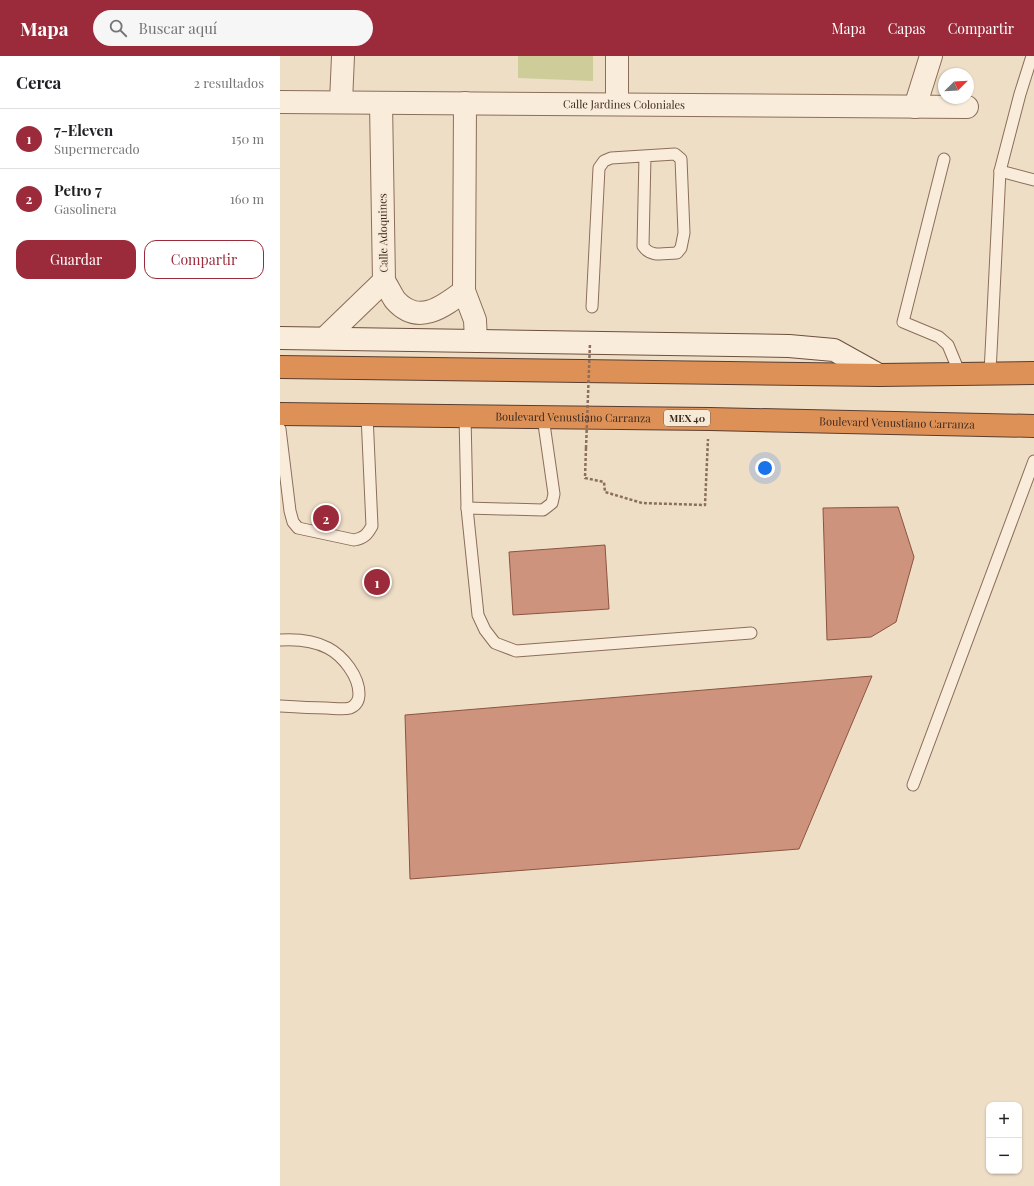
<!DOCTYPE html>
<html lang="es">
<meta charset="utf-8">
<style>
body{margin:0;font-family:"Playfair Display",serif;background:#f6f6f6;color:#202124}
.controls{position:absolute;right:12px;bottom:12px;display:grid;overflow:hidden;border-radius:8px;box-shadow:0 1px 3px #0004}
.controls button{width:36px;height:36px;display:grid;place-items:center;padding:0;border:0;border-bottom:1px solid #e0e0e0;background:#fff;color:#202124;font:20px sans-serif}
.compass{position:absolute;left:658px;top:12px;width:36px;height:36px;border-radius:50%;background:#fff;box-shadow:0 1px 3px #0004;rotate:66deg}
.you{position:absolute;left:485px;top:412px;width:14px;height:14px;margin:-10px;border:3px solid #fff;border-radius:50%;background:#1a73e8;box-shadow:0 0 0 6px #1a73e833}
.badge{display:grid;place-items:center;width:26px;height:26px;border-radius:50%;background:#9b2a3a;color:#fff;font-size:13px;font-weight:700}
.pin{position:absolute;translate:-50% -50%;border:2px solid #fff;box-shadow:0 1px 4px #0006}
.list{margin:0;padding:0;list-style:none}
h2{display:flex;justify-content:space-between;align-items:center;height:52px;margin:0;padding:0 16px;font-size:17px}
h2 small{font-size:13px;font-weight:400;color:#757577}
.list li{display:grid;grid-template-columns:26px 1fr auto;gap:12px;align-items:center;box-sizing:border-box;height:60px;padding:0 16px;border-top:1px solid #e0e0e0}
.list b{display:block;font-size:15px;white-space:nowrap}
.list p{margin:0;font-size:13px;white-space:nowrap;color:#757577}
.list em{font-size:13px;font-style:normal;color:#757577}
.actions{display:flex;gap:8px;padding:12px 16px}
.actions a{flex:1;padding:9px 0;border:1px solid #9b2a3a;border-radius:12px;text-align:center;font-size:14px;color:#9b2a3a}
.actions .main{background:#9b2a3a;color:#fff}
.icon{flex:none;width:22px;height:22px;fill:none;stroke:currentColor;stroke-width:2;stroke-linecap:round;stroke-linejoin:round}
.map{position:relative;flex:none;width:754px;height:1130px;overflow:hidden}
header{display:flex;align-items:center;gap:24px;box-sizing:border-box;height:56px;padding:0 20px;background:#9b2a3a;color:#fff}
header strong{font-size:19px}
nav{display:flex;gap:22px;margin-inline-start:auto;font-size:14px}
.search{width:280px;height:36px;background:#f6f6f6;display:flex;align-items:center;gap:10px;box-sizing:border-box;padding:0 14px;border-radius:22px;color:#757577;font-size:15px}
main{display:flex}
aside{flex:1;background:#fff}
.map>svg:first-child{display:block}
</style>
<header>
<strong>Mapa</strong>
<div class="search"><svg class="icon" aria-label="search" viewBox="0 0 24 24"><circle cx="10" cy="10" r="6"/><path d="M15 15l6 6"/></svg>Buscar aquí</div>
<nav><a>Mapa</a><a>Capas</a><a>Compartir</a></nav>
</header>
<main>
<aside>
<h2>Cerca<small>2 resultados</small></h2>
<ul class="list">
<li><span class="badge">1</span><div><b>7-Eleven</b><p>Supermercado</p></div><em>150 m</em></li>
<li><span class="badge">2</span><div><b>Petro 7</b><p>Gasolinera</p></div><em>160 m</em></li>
</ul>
<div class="actions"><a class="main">Guardar</a><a>Compartir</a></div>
</aside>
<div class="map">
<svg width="754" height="1130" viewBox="0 0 754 1130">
<rect width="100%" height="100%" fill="#efdec6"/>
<path fill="#cecd9a" d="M238,0H313V25L238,22Z"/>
<g fill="#ce937c" stroke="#8b5441">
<path d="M618,451L634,501L616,566L591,581L547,584L543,452Z"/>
<path d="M325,489L329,553L233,559L229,496Z"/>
<path d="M592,620L519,793L130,823L125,659Z"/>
</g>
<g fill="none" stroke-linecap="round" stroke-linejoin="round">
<defs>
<g id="lane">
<path d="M664,103L623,266L659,281L668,289L680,318"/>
<path d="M720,115L754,124"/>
<path d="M312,251L319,112L324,105L331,102L395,98L401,103L404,177L401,192L397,197C384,197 371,202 363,190L365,100"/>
<path d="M710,317L720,115L740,38L752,0"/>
<path d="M185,360L187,452L198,559L205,574L215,587L236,595L471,577"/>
<path d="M0,373L10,455L13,466L18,472L74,484C84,482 87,479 92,470L87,359"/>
<path d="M187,452L263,454L272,447L274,438L263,361"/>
<path d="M0,584C16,583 33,584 48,592C63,600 79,620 79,638C79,644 77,649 70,652C63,654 53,652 46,652C30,652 15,651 0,650"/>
<path d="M633,729L754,405"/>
</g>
<g id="street">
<path id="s1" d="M0,46L687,51"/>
<path d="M61,46L63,0"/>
<path d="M185,47L184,235L195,264L196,285"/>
<path d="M337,48V0"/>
<path d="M635,51L651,0"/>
<path d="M104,225C108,231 111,238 115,244C138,270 163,251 184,235"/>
<path d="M45,282L104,225L101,47"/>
</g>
<path id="secondary" d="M0,282L509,290L554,294L599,319"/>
<g id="highway">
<path d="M0,311L599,319L754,317"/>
<path id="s2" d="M0,358L430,363L754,370"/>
</g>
</defs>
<use href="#lane" stroke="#8b6e5b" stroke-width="13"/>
<use href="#street" stroke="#8b6e5b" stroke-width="24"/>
<use href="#secondary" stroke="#6d503f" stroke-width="24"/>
<use href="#highway" stroke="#593d30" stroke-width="24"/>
<path stroke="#8b6e5b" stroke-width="2.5" stroke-dasharray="3 2" stroke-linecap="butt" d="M306,392L305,422L324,426L325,436L362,447L425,449L428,383"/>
<use href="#lane" stroke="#f9ecda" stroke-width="11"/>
<use href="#street" stroke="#f9ecda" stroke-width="22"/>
<use href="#secondary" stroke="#f9ecda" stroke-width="22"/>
<use href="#highway" stroke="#de9157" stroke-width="22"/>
<path stroke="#8b6e5b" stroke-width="2.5" stroke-dasharray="3 2" stroke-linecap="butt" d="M306,392L310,287"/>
</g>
<g text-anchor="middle" stroke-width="3.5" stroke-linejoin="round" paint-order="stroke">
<rect fill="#f6e9d6" stroke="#736356" stroke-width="1" x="384" y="354" width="46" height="16" rx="3"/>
<g font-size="10" font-weight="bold" fill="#3b291f">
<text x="407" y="366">MEX 40</text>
</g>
<g font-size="11" fill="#3b291f" stroke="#f6e9d6">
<text dy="4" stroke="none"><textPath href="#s1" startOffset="344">Calle Jardines Coloniales</textPath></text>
<text transform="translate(103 177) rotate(-91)" y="4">Calle Adoquines</text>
<text dy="4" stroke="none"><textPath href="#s2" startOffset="293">Boulevard Venustiano Carranza</textPath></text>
<text dy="4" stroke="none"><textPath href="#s2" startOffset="617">Boulevard Venustiano Carranza</textPath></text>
</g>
</g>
</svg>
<div class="controls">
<button>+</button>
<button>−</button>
</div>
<svg class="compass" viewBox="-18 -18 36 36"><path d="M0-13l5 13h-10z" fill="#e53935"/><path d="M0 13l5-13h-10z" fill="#757577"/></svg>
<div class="you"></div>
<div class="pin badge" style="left:97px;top:526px">1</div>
<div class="pin badge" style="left:46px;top:462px">2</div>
</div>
</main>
